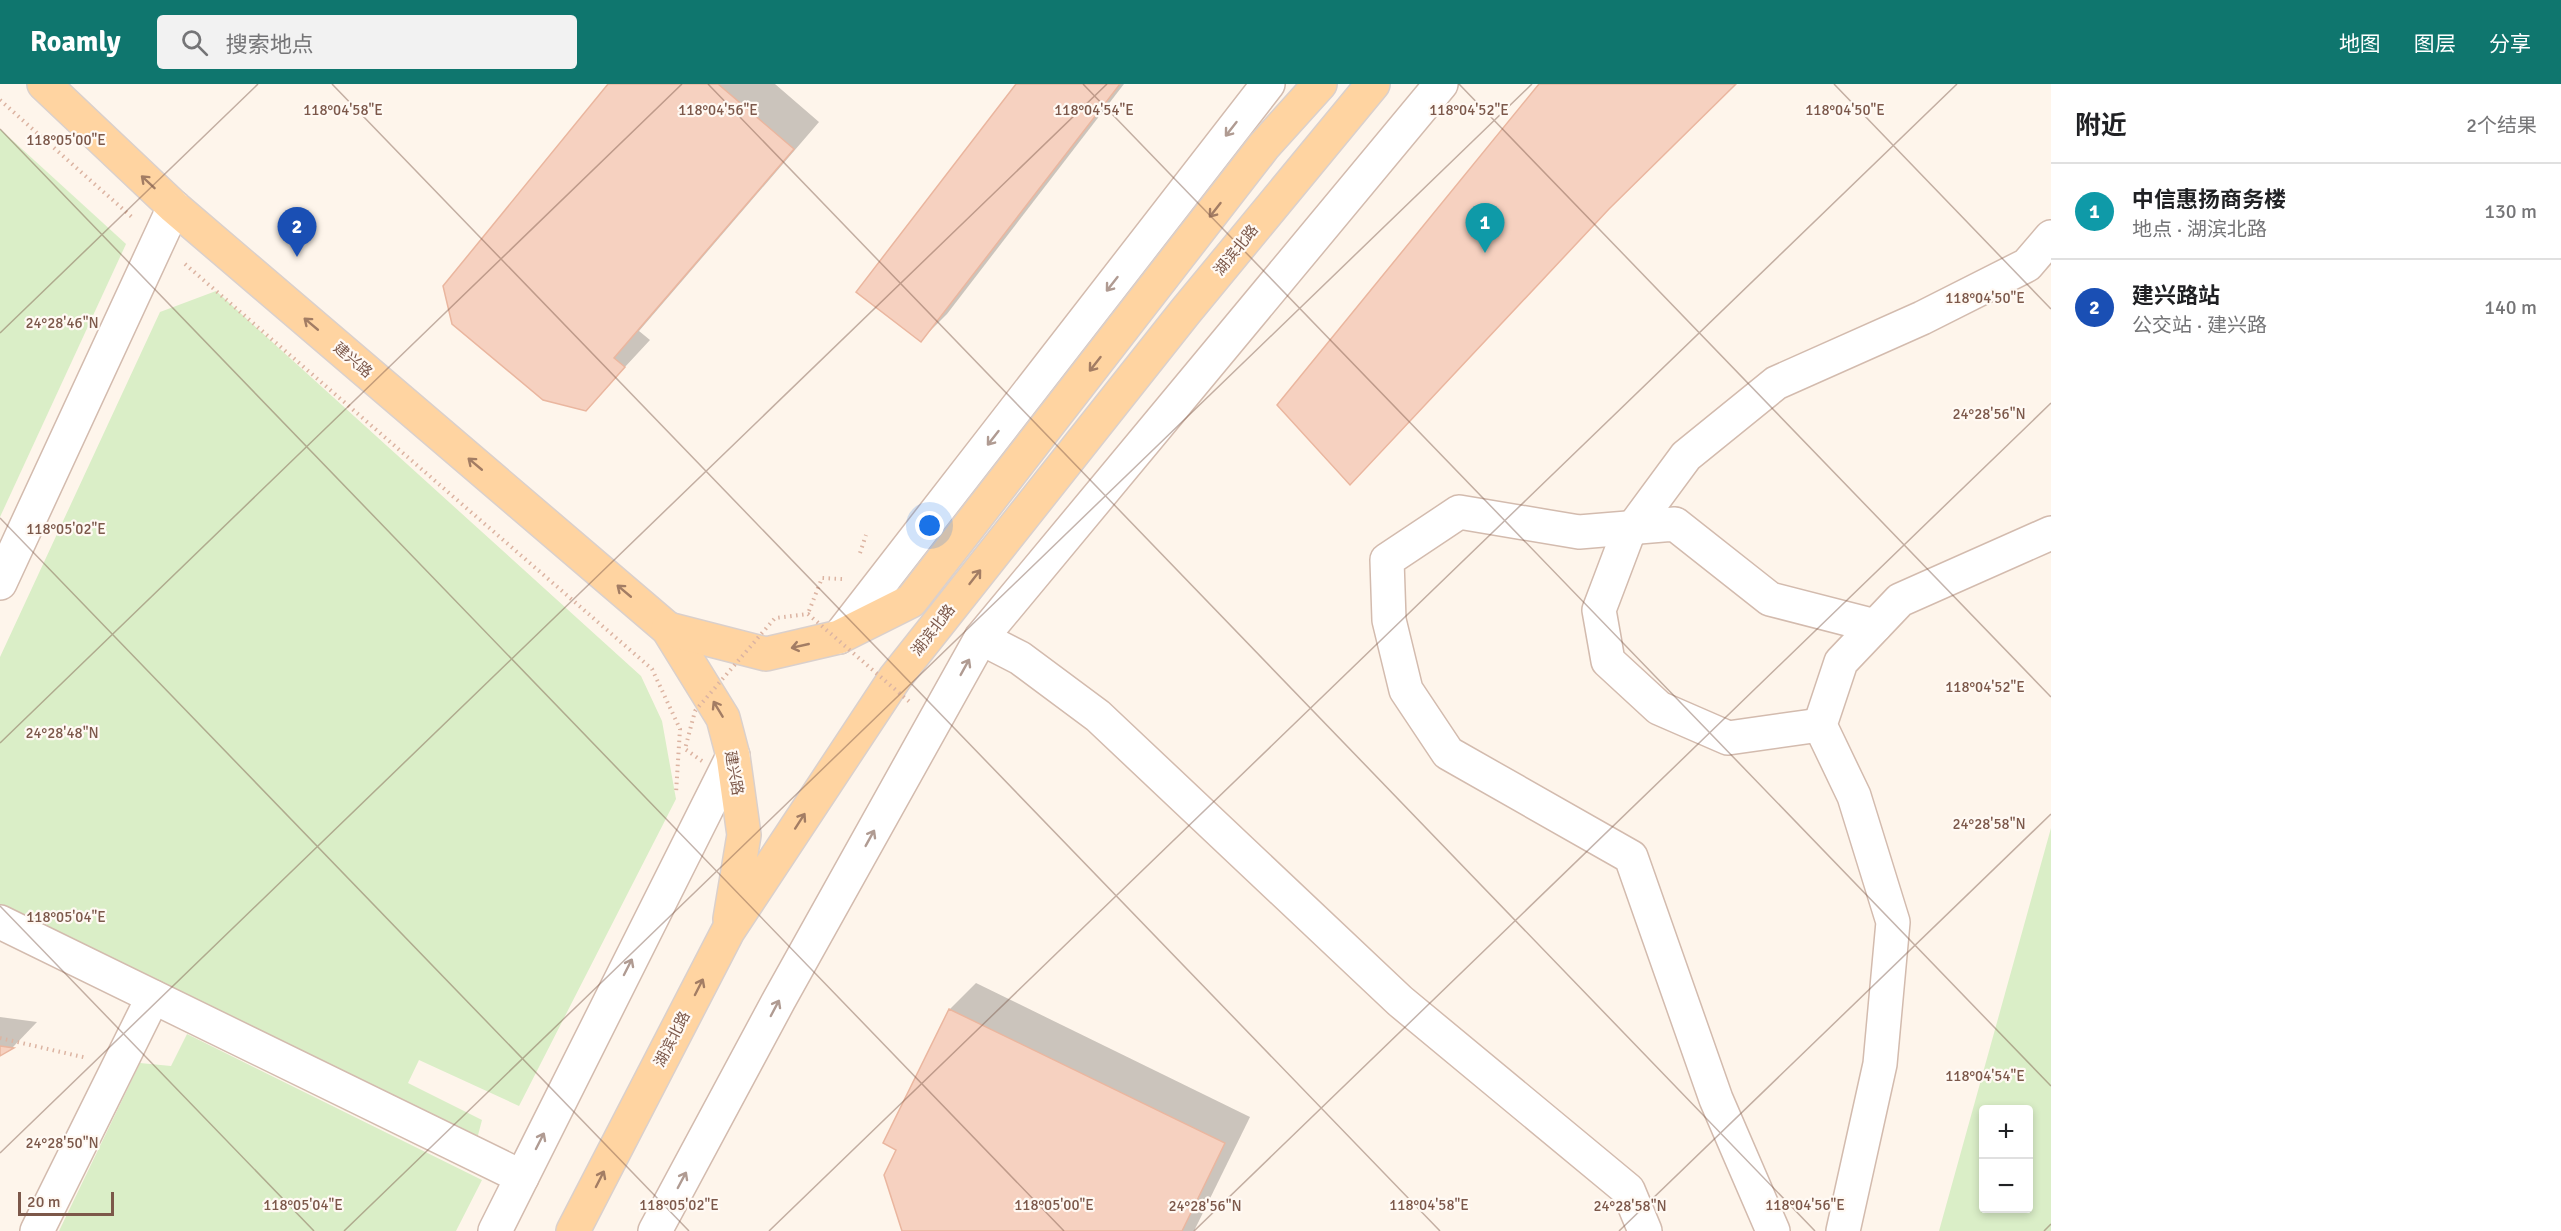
<!DOCTYPE html>
<html lang="zh">
<meta charset="utf-8">
<style>
body{margin:0;font-family:Signika,"Noto Sans SC",sans-serif;background:#f2f2f2;color:#202124}
.controls{position:absolute;right:18px;bottom:18px;display:grid;overflow:hidden;border-radius:6px;box-shadow:0 3px 9px #0003}
.controls button{width:54px;height:54px;display:grid;place-items:center;padding:0;border:0;border-bottom:2px solid #e0e0e0;background:#fff;color:#202124;font:30px sans-serif}
.scale{position:absolute;left:18px;bottom:15px;width:96px;box-sizing:border-box;padding-left:6px;border:3px solid #7c584a;border-top:0;font-size:16px;line-height:21px;white-space:nowrap;color:#7c584a;-webkit-text-stroke:4px #fff9f3;paint-order:stroke}
.you{position:absolute;left:930px;top:442px;width:21px;height:21px;margin:-15px;border:4px solid #fff;border-radius:50%;background:#1a73e8;box-shadow:0 0 0 9px #1a73e833}
.badge{display:grid;place-items:center;width:39px;height:39px;border-radius:50%;background:#0f766e;color:#fff;font-size:20px;font-weight:700}
.pin{position:absolute;translate:-50% -50px;filter:drop-shadow(0 2px 3px #0008)}
.pin::after{content:'';position:absolute;top:32px;width:21px;height:18px;background:inherit;clip-path:polygon(0 0,100% 0,50% 100%)}
.list{margin:0;padding:0;list-style:none}
h2{display:flex;justify-content:space-between;align-items:center;height:78px;margin:0;padding:0 24px;font-size:26px}
h2 small{font-size:20px;font-weight:400;color:#757577}
.list li{display:grid;grid-template-columns:39px 1fr auto;gap:18px;align-items:center;box-sizing:border-box;height:96px;padding:0 24px;border-top:2px solid #e0e0e0}
.list b{display:block;font-size:22px;white-space:nowrap}
.list p{margin:0;font-size:20px;white-space:nowrap;color:#757577}
.list em{font-size:20px;font-style:normal;color:#757577}
.icon{flex:none;width:33px;height:33px;fill:none;stroke:currentColor;stroke-width:2;stroke-linecap:round;stroke-linejoin:round}
.map{position:relative;flex:none;width:2051px;height:1147px;overflow:hidden}
header{display:flex;align-items:center;gap:36px;box-sizing:border-box;height:84px;padding:0 30px;background:#0f766e;color:#fff}
header strong{font-size:28px}
nav{display:flex;gap:33px;margin-inline-start:auto;font-size:21px}
.search{width:420px;height:54px;background:#f2f2f2;display:flex;align-items:center;gap:15px;box-sizing:border-box;padding:0 21px;border-radius:6px;color:#757577;font-size:22px}
main{display:flex}
aside{flex:1;background:#fff}
.map>svg:first-child{display:block}
</style>
<header>
<strong>Roamly</strong>
<div class="search"><svg class="icon" aria-label="search" viewBox="0 0 24 24"><circle cx="10" cy="10" r="6"/><path d="M15 15l6 6"/></svg>搜索地点</div>
<nav><a>地图</a><a>图层</a><a>分享</a></nav>
</header>
<main>
<div class="map">
<svg width="2051" height="1147" viewBox="0 0 2051 1147">
<rect width="100%" height="100%" fill="#fef5eb"/>
<g fill="#daeec7" fill-rule="evenodd">
<path d="M0,45L126,160L0,433Z"/>
<path d="M216,207L641,592L662,637L676,715L519,1022L419,976L408,999L482,1036L477,1055L0,824V573L160,228Z"/>
<path d="M2051,744V1147H1939ZM1984,1026H2028V1124H1984Z"/>
<path d="M187,950L482,1096L456,1147H59L140,979L171,982Z"/>
</g>
<g fill="#0003">
<path d="M609,0H775L819,38L639,247L650,256L586,325Z"/>
<path d="M1018,0H1124L947,230L921,256Z"/>
<path d="M976,899L1250,1033L1194,1147H904L898,1065L950,925Z"/>
<path d="M0,933L37,938L13,963L0,971Z"/>
</g>
<g fill="#f6d1c0" stroke="#eab69f" stroke-width="1.5">
<path d="M608,0H718L794,65L614,274L625,283L586,327L543,316L452,240L443,202Z"/>
<path d="M1016,0H1120L921,258L856,208Z"/>
<path d="M1539,0H1736L1609,125L1350,401L1277,321Z"/>
<path d="M949,925L1225,1059L1182,1147H902L884,1091L896,1066L883,1059Z"/>
<path d="M0,962L14,964L0,972Z"/>
</g>
<g fill="none" stroke-linecap="round" stroke-linejoin="round">
<defs>
<g id="minor">
<path d="M0,499L174,123"/>
<path d="M839,553L1268,0"/>
<path d="M981,554L1020,574L1098,632L1400,917L1628,1106L1645,1147"/>
<path d="M1820,641L1728,654L1659,624L1608,577L1599,526L1627,452L1686,372L1776,299L1922,234L2027,181L2051,153"/>
<path d="M0,838L522,1093"/>
<path d="M37,1147L153,913"/>
<path d="M495,1147L733,672"/>
<path d="M655,1147L779,916L981,554L1441,0"/>
<path d="M1773,1147L1716,1015L1631,773L1448,669L1406,606L1389,536L1387,476L1459,428L1579,448L1675,440L1770,515L1875,542"/>
<path d="M1843,1147L1880,980L1893,838L1854,712L1820,641L1841,578L1900,516L2051,449"/>
</g>
<g id="major">
<path d="M44,0L174,123L668,545L723,634L733,672L744,751L730,835"/>
<path d="M668,545L766,570L839,553L911,517L1264,62L1320,0"/>
<path d="M573,1147L728,847L895,594L1185,228L1373,0"/>
</g>
</defs>
<use href="#minor" stroke="#d3bbae" stroke-width="36"/>
<use href="#major" stroke="#dad0cc" stroke-width="36"/>
<g stroke="#dcb4a2" stroke-width="4" stroke-dasharray="1.5 4.5" stroke-linecap="butt">
<path d="M0,16L134,135"/>
<path d="M185,180L652,585L680,645L676,709"/>
<path d="M860,469L866,451"/>
<path d="M809,527L822,494L842,495"/>
<path d="M0,954L87,974"/>
</g>
<use href="#minor" stroke="#fff" stroke-width="33"/>
<use href="#major" stroke="#ffd4a1" stroke-width="33"/>
<path stroke="#dcb4a2" stroke-width="4" stroke-dasharray="1.5 4.5" stroke-linecap="butt" d="M702,677L685,665L695,627L775,534L808,530L912,620"/>
</g>
<defs><path id="oneway-shaft" d="M-6 0H5M1.5-3L5.5 0L1.5 3" fill="none" stroke-width="1.6" stroke-linecap="round" stroke-linejoin="round" transform="scale(1.5)"/></defs>
<g stroke="#b09b92">
<use href="#oneway-shaft" transform="translate(1231 45) rotate(128)"/>
<use href="#oneway-shaft" transform="translate(1112 200) rotate(128)"/>
<use href="#oneway-shaft" transform="translate(993 354) rotate(128)"/>
<use href="#oneway-shaft" transform="translate(965 583) rotate(-61)"/>
<use href="#oneway-shaft" transform="translate(870 754) rotate(-61)"/>
<use href="#oneway-shaft" transform="translate(628 883) rotate(-63)"/>
<use href="#oneway-shaft" transform="translate(775 924) rotate(-62)"/>
<use href="#oneway-shaft" transform="translate(540 1057) rotate(-63)"/>
<use href="#oneway-shaft" transform="translate(682 1096) rotate(-62)"/>
</g>
<g stroke="#a37d64">
<use href="#oneway-shaft" transform="translate(148 98) rotate(-137)"/>
<use href="#oneway-shaft" transform="translate(1215 126) rotate(128)"/>
<use href="#oneway-shaft" transform="translate(311 240) rotate(-140)"/>
<use href="#oneway-shaft" transform="translate(1095 280) rotate(128)"/>
<use href="#oneway-shaft" transform="translate(475 380) rotate(-140)"/>
<use href="#oneway-shaft" transform="translate(975 493) rotate(-52)"/>
<use href="#oneway-shaft" transform="translate(624 507) rotate(-140)"/>
<use href="#oneway-shaft" transform="translate(800 562) rotate(167)"/>
<use href="#oneway-shaft" transform="translate(718 625) rotate(-121)"/>
<use href="#oneway-shaft" transform="translate(800 737) rotate(-57)"/>
<use href="#oneway-shaft" transform="translate(699 903) rotate(-63)"/>
<use href="#oneway-shaft" transform="translate(600 1095) rotate(-63)"/>
</g>
<path fill="none" stroke="#7c584a" stroke-width="1.5" stroke-opacity="0.45" d="M332,0L1440,1147M708,0L1815,1147M1083,0L2051,1002M1459,0L2051,613M1834,0L2051,225M0,45L1064,1147M0,249L258,0M0,434L689,1147M0,659L682,0M0,822L314,1147M0,1069L1107,0M344,1147L1532,0M769,1147L1957,0M1194,1147L2051,319M1619,1147L2051,730M2044,1147L2051,1140"/>
<g text-anchor="middle" stroke-width="4.5" stroke-linejoin="round" paint-order="stroke">
<g font-size="15" fill="#7c584a" stroke="#fff9f3">
<text transform="translate(1236 166) rotate(-51)" y="5">湖滨北路</text>
<text transform="translate(353 276) rotate(40)" y="5">建兴路</text>
<text transform="translate(933 546) rotate(-52)" y="5">湖滨北路</text>
<text transform="translate(734 689) rotate(80)" y="5">建兴路</text>
<text transform="translate(672 955) rotate(-63)" y="5">湖滨北路</text>
</g>
</g>
<g font-size="15" text-anchor="middle" fill="#7c584a" stroke="#fff9f3" stroke-width="4.5" stroke-linejoin="round" paint-order="stroke">
<text x="343" y="31">118°04'58"E</text>
<text x="718" y="31">118°04'56"E</text>
<text x="1094" y="31">118°04'54"E</text>
<text x="1469" y="31">118°04'52"E</text>
<text x="1845" y="31">118°04'50"E</text>
<text x="66" y="61">118°05'00"E</text>
<text x="1985" y="219">118°04'50"E</text>
<text x="62" y="244">24°28'46"N</text>
<text x="1989" y="335">24°28'56"N</text>
<text x="66" y="450">118°05'02"E</text>
<text x="1985" y="608">118°04'52"E</text>
<text x="62" y="654">24°28'48"N</text>
<text x="1989" y="745">24°28'58"N</text>
<text x="66" y="838">118°05'04"E</text>
<text x="1985" y="997">118°04'54"E</text>
<text x="62" y="1064">24°28'50"N</text>
<text x="303" y="1126">118°05'04"E</text>
<text x="679" y="1126">118°05'02"E</text>
<text x="1054" y="1126">118°05'00"E</text>
<text x="1429" y="1126">118°04'58"E</text>
<text x="1805" y="1126">118°04'56"E</text>
<text x="1205" y="1127">24°28'56"N</text>
<text x="1630" y="1127">24°28'58"N</text>
</g>
</svg>
<div class="controls">
<button>+</button>
<button>−</button>
</div>
<div class="scale">20 m</div>
<div class="you"></div>
<div class="pin badge" style="left:1485px;top:169px;background:#0f9aa8">1</div>
<div class="pin badge" style="left:297px;top:173px;background:#1a4fb4">2</div>
</div>
<aside>
<h2>附近<small>2个结果</small></h2>
<ul class="list">
<li><span class="badge" style="background:#0f9aa8">1</span><div><b>中信惠扬商务楼</b><p>地点 · 湖滨北路</p></div><em>130 m</em></li>
<li><span class="badge" style="background:#1a4fb4">2</span><div><b>建兴路站</b><p>公交站 · 建兴路</p></div><em>140 m</em></li>
</ul>
</aside>
</main>
